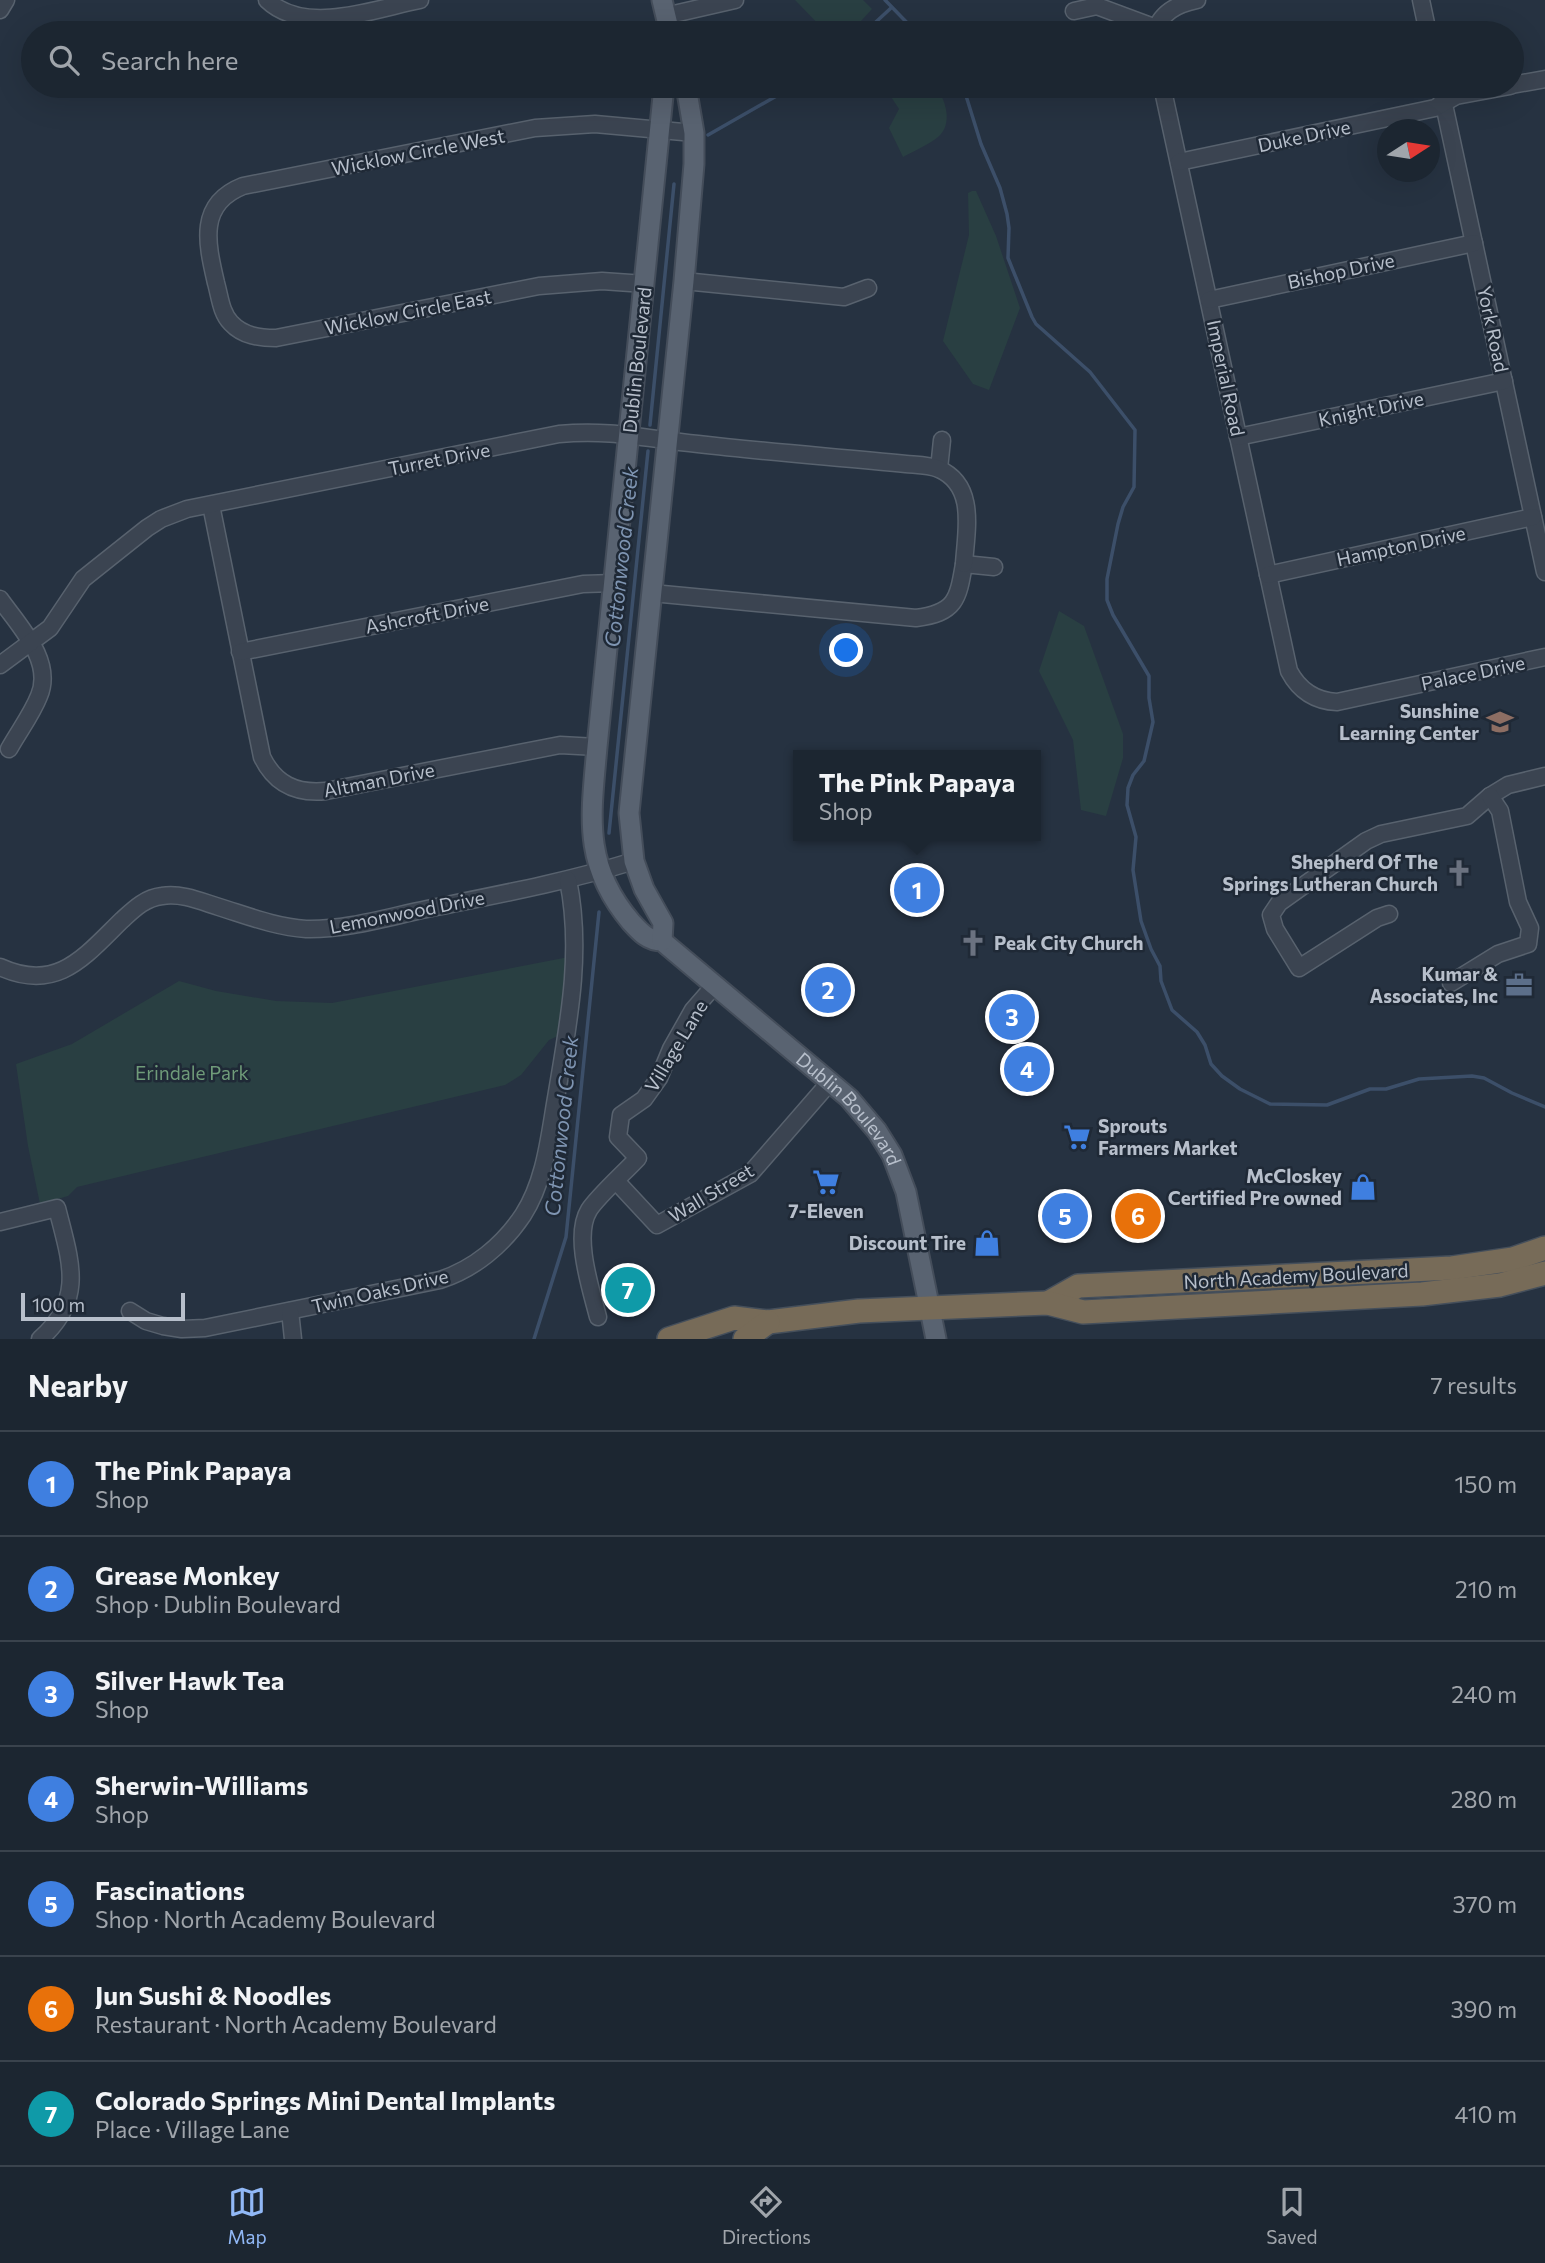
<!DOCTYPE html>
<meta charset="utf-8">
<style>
body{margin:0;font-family:Commissioner,sans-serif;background:#252e39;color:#f1f3f6}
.compass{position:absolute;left:1377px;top:119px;width:63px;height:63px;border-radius:50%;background:#1c2631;box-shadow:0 7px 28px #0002;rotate:78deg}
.scale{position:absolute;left:21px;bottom:18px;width:164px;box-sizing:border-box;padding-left:7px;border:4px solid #b7bfcb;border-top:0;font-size:19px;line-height:24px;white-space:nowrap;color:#b7bfcb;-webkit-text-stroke:5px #1f2936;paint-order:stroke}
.you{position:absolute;left:847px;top:651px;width:24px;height:24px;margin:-18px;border:5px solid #fff;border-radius:50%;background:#1a73e8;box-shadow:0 0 0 10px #1a73e833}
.badge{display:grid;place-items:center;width:46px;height:46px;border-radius:50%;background:#91b8f6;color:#fff;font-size:23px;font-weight:700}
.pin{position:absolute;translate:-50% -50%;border:4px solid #fff;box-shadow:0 2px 7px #0006}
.popup{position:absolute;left:793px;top:750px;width:248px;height:91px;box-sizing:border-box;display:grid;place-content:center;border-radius:0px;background:#1c2631;filter:drop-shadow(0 2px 5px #0005);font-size:23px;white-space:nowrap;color:#a0a5ab}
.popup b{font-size:26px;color:#f1f3f6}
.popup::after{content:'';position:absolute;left:50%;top:100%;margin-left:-14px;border:14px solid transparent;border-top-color:#1c2631}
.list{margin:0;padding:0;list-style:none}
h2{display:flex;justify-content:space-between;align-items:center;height:91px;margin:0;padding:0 28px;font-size:30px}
h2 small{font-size:23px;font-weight:400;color:#a0a5ab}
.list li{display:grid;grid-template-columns:46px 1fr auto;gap:21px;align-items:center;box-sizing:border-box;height:105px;padding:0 28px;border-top:2px solid #3a434d}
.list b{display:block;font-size:26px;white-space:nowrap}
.list p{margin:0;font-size:23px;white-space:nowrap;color:#a0a5ab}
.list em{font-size:23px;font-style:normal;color:#a0a5ab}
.icon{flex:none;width:38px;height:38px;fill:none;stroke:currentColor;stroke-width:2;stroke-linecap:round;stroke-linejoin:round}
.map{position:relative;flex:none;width:1545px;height:1339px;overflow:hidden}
.search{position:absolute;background:#1c2631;box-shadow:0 7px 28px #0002;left:21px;right:21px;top:21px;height:77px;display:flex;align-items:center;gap:18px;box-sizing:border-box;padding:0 24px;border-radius:38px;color:#a0a5ab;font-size:26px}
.sheet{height:826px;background:#1c2631}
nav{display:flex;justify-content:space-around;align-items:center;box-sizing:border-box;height:98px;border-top:2px solid #3a434d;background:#1c2631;font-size:19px;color:#a0a5ab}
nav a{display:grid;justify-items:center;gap:4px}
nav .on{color:#91b8f6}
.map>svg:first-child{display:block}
</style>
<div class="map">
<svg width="1545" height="1339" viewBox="0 0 1545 1339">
<rect width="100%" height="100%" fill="#263241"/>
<g fill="#293f42">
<path d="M795,0H863L872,9L850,33H827Z"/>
<path d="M884,86H936C945,99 954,124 938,137C928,145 914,151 903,157L889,128L899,109Z"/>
<path d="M972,191H976L996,236L1020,308L989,390L973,384L943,341L969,235L968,193Z"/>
<path d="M1059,611L1084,626L1123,734V758L1106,816L1081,810L1073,740L1039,671Z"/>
<path d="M574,956L567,1032L549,1040L521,1075L505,1085L77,1187L68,1196L40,1204L28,1146L16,1064L72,1044L179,981L216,991L276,1001L332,1003Z"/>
</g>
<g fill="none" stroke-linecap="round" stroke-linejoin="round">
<g stroke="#3c4f69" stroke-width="3.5">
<path d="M885,0L917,33"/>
<path d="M864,33L891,8"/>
<path d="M963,86L981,144L1000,188L1007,214L1009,228L1008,258L1032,317L1036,324L1090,372L1135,430L1134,487L1123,507L1118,524L1107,579V600L1113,615L1149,676V698L1153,722L1144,761L1133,775L1128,788L1127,805L1136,837L1133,870L1141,921L1151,949L1160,966L1161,981L1172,1010L1197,1032L1205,1045L1211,1064L1222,1076L1240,1089L1270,1104L1327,1105L1370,1089H1386L1419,1079L1472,1076L1484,1078L1512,1093L1545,1107"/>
<path d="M708,135L794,86"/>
<path d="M650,425L674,184"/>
<path d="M609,833L648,451"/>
<path d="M534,1339L566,1237L599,912"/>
</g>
<defs>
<g id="minor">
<path d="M267,0C305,36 374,9 420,0"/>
<path d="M1421,0L1428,33"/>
<path d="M0,10L6,0"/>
<path d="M1074,11L1097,6L1156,28"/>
<path d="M665,16L735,0"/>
<path d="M1155,33C1160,12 1178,4 1197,0"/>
<path d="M1512,85L1545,79"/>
<path d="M1162,86L1289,671C1299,690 1315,701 1337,702L1545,657"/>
<path d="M1440,86L1545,572"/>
<path d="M1179,162L1435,108L1456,96L1510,86"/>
<path d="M684,281L844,297L868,288"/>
<path d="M645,284L602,281L539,286L276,338C260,338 243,336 231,323C221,313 220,297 216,283C207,244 197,204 243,186L535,128L595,124L694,133"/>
<path d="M1209,300L1474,243"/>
<path d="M1238,437L1504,381"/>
<path d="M939,469L942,440"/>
<path d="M211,505L262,757C275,784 296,794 326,791L560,745L597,747"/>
<path d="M1268,575L1533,517"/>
<path d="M652,593L916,618C956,613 958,599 964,564L994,567"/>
<path d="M0,599C19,626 54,661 39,696C32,714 19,731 9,749"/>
<path d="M240,652L583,584L614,583"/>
<path d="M0,665L50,628L83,579L93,571L147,528L161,519L187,509L559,434C612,429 647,439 698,444C767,452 836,457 906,464C916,465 929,465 939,469C977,486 966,531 964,564"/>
<path d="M1389,914L1377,918L1299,968L1275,929L1271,915L1279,903L1366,841L1381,834L1467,816L1490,796L1508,785L1545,776"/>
<path d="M0,967C57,993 84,957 122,920C134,909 145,898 162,896C182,893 200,901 219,907C248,916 276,927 306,929C346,930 388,917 427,909C496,895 566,882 634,861"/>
<path d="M1451,983L1498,954L1528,944L1530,928L1518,902L1500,811L1490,796"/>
<path d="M616,1181L657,1225L750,1174L830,1082"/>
<path d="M0,1222L57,1208C70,1260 86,1299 40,1339"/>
<path d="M130,1311L146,1321L163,1326L182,1329L205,1328L440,1280C474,1269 503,1245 523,1215C545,1181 549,1138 556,1098C568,1026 583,952 568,880"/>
<path d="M290,1311L293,1339"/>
<path d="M598,1317C591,1289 573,1236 589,1210C598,1196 625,1172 638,1158L618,1137L621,1115L644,1099L659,1078L671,1049L693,1010L714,986"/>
</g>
<g id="major">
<path d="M662,0L670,33"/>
<path id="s1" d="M664,86L597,747C591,816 582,864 631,922C640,932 648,941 662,941L849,1098L877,1131L892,1155L906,1192L936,1339"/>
<path d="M662,941L663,923L644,889L634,861L629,813L684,281L694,164V133L686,86"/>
</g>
<g id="highway">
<path d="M1048,1303L1078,1286L1452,1268L1513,1259L1545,1248"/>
<path d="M669,1339L734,1318L768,1322L859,1311L1048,1303L1083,1312L1422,1294L1500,1285L1545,1273"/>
<path d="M745,1339L768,1322"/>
</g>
</defs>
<use href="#minor" stroke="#58626e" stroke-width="19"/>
<use href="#major" stroke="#444d5a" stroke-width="23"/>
<use href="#highway" stroke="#454f5b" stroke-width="26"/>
<use href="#minor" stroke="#3b4451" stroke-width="16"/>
<use href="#major" stroke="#596371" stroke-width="19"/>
<use href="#highway" stroke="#776b58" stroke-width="23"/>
</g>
<defs>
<symbol id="school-bare" viewBox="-9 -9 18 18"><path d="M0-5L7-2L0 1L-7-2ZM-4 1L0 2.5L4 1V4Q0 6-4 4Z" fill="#8d6e63" stroke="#1f2936" stroke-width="2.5" paint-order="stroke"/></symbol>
<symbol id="church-bare" viewBox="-9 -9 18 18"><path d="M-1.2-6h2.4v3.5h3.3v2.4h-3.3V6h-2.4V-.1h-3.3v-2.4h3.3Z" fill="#6b7280" stroke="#1f2936" stroke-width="2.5" paint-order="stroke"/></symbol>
<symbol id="office-bare" viewBox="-9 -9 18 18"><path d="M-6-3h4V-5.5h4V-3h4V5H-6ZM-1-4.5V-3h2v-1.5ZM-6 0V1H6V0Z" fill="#5c6f8a" stroke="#1f2936" stroke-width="2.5" paint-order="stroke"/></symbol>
<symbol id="supermarket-bare" viewBox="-9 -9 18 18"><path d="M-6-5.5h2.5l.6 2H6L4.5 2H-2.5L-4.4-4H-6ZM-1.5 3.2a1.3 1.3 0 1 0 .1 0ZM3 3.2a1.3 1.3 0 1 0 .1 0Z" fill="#3f7fe0" stroke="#1f2936" stroke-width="2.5" paint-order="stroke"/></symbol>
<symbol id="shop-bare" viewBox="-9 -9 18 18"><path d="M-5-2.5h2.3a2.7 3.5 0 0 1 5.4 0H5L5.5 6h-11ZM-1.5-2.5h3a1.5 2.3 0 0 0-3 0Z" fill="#3f7fe0" stroke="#1f2936" stroke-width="2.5" paint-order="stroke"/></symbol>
</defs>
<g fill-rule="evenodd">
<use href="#school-bare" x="1481" y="703" width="38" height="38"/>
<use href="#church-bare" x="1440" y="854" width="38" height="38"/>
<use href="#church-bare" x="954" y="924" width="38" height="38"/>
<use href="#office-bare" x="1500" y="966" width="38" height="38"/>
<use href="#supermarket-bare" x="1058" y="1118" width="38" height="38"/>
<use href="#supermarket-bare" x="807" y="1163" width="38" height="38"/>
<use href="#shop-bare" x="1344" y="1168" width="38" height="38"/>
<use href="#shop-bare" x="968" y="1224" width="38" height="38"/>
</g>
<g text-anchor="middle" stroke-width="5" stroke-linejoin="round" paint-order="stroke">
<g font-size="19" fill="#b7bfcb" stroke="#1f2936">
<text transform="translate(1304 136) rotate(-12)" y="7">Duke Drive</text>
<text transform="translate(418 152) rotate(-11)" y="7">Wicklow Circle West</text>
<text transform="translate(1341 271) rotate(-12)" y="7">Bishop Drive</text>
<text transform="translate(408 312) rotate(-11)" y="7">Wicklow Circle East</text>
<text transform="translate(1493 329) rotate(78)" y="7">York Road</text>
<text transform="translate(637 360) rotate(-84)" y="7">Dublin Boulevard</text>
<text transform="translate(1226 378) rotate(78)" y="7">Imperial Road</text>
<text transform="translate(1371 409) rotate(-12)" y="7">Knight Drive</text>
<text transform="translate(439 459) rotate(-11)" y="7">Turret Drive</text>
<text transform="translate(1401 546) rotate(-12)" y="7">Hampton Drive</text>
<text transform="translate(427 615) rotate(-11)" y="7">Ashcroft Drive</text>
<text transform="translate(1473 673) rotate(-12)" y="7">Palace Drive</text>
<text transform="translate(379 780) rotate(-11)" y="7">Altman Drive</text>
<text transform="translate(407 912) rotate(-11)" y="7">Lemonwood Drive</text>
<text transform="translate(676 1046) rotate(-59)" y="7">Village Lane</text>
<text dy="7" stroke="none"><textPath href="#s1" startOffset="1139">Dublin Boulevard</textPath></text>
<text transform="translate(711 1193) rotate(-31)" y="7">Wall Street</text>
<text transform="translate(1296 1276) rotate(-3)" y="7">North Academy Boulevard</text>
<text transform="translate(380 1291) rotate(-13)" y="7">Twin Oaks Drive</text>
</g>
<g font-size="19" font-weight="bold" fill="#b7bfcb" stroke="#1f2936" text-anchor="end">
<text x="1479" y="718">Sunshine<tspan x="1479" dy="22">Learning Center</tspan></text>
<text x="1438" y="869">Shepherd Of The<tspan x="1438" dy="22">Springs Lutheran Church</tspan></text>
<text x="994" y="950" text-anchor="start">Peak City Church</text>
<text x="1498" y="981">Kumar &amp;<tspan x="1498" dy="22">Associates, Inc</tspan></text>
<text x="1098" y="1133" text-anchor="start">Sprouts<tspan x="1098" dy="22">Farmers Market</tspan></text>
<text x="1342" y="1183">McCloskey<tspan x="1342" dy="22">Certified Pre owned</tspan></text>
<text x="826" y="1218" text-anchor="middle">7-Eleven</text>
<text x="966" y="1250">Discount Tire</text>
</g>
<g font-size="19" fill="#6f9b79" stroke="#1f2936">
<text x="192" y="1080">Erindale Park</text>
</g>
<g font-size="21" font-style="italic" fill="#7f95b2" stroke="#1f2936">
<text transform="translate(622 557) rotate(-84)" y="7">Cottonwood Creek</text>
<text transform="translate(562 1126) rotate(-84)" y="7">Cottonwood Creek</text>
</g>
</g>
</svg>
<svg class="compass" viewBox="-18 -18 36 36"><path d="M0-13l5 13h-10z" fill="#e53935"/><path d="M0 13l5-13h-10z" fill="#a0a5ab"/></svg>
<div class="scale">100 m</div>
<div class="you"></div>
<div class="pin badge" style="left:917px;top:890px;background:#3f7fe0">1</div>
<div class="popup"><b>The Pink Papaya</b>Shop</div>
<div class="pin badge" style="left:828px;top:990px;background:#3f7fe0">2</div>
<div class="pin badge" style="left:1012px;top:1017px;background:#3f7fe0">3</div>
<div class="pin badge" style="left:1027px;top:1069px;background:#3f7fe0">4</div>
<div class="pin badge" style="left:1065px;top:1216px;background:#3f7fe0">5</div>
<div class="pin badge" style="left:1138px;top:1216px;background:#e8710a">6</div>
<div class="pin badge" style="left:628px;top:1290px;background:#0f9aa8">7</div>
<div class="search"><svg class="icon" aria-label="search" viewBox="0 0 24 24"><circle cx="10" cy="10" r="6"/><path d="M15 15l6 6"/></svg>Search here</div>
</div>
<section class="sheet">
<h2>Nearby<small>7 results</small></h2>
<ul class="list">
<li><span class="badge" style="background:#3f7fe0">1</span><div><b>The Pink Papaya</b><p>Shop</p></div><em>150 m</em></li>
<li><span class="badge" style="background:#3f7fe0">2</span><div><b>Grease Monkey</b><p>Shop · Dublin Boulevard</p></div><em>210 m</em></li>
<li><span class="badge" style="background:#3f7fe0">3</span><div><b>Silver Hawk Tea</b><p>Shop</p></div><em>240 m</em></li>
<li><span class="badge" style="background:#3f7fe0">4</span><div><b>Sherwin-Williams</b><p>Shop</p></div><em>280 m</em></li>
<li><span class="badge" style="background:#3f7fe0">5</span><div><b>Fascinations</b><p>Shop · North Academy Boulevard</p></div><em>370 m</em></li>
<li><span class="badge" style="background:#e8710a">6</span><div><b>Jun Sushi &amp; Noodles</b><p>Restaurant · North Academy Boulevard</p></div><em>390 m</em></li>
<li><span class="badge" style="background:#0f9aa8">7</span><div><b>Colorado Springs Mini Dental Implants</b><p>Place · Village Lane</p></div><em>410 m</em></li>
</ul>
</section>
<nav>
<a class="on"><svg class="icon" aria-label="map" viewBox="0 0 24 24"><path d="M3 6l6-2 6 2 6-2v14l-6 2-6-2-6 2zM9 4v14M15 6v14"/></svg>Map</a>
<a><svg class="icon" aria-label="directions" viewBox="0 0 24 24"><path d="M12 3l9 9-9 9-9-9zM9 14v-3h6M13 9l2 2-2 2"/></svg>Directions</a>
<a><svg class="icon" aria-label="saved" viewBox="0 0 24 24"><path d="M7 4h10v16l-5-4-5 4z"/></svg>Saved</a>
</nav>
